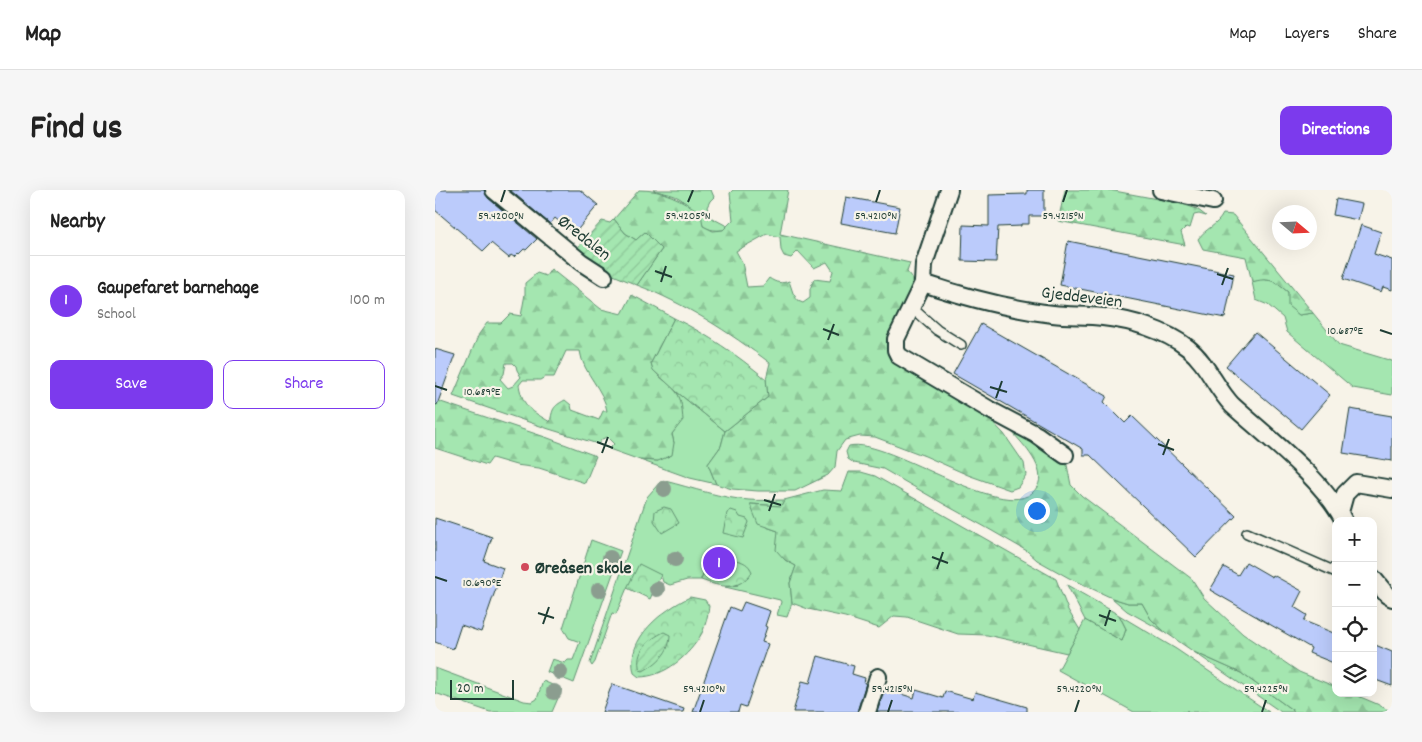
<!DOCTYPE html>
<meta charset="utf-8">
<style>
body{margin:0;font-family:Dekko,sans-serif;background:#f6f6f6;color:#222}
.controls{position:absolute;right:15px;bottom:15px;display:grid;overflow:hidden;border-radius:10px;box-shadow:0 5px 20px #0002}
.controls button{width:45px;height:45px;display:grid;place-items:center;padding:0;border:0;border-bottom:1px solid #e0e0e0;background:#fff;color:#222;font:25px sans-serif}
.compass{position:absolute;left:837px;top:15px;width:45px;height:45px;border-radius:50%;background:#fff;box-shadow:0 5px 20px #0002;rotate:109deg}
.scale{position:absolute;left:15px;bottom:12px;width:64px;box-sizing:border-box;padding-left:5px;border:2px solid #1f3d34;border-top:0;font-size:14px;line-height:18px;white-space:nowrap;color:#1f3d34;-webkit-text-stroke:4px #f7f3e8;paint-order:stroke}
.you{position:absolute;left:601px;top:320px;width:18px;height:18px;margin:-12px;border:4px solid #fff;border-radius:50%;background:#1a73e8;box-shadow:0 0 0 8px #1a73e833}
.badge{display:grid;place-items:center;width:32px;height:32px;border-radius:50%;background:#7c3aed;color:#fff;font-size:16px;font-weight:700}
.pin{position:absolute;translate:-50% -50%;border:2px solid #fff;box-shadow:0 1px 5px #0006}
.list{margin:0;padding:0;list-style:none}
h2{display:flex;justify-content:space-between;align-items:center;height:65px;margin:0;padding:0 20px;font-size:21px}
h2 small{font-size:16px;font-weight:400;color:#767676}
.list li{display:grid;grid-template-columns:32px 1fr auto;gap:15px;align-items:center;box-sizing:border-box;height:90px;padding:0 20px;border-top:1px solid #e0e0e0}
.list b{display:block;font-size:19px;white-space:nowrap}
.list p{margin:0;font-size:16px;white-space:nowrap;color:#767676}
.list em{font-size:16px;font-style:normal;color:#767676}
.actions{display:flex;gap:10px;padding:15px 20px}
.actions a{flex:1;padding:11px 0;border:1px solid #7c3aed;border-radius:10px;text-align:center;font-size:18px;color:#7c3aed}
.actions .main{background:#7c3aed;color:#fff}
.icon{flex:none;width:28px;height:28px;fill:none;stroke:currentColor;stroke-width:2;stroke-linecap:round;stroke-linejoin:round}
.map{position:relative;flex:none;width:957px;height:522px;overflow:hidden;border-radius:10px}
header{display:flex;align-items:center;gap:30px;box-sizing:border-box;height:70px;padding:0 25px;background:#fff;border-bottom:1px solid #e0e0e0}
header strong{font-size:24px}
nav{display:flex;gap:28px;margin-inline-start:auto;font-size:18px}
.intro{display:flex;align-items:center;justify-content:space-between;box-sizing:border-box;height:120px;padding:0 30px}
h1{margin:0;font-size:35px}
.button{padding:12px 22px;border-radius:10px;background:#7c3aed;color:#fff;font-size:18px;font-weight:700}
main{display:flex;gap:30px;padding:0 30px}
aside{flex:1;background:#fff;border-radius:10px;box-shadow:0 5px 20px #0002}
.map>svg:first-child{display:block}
</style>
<header>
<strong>Map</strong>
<nav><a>Map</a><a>Layers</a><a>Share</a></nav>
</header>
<div class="intro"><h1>Find us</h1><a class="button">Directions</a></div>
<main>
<aside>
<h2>Nearby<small></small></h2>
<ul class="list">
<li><span class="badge">1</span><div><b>Gaupefaret barnehage</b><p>School</p></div><em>100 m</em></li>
</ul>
<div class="actions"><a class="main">Save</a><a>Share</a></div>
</aside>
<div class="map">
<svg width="957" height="522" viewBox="0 0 957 522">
<defs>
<pattern id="forest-firs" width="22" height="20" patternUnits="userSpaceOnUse" patternTransform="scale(1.25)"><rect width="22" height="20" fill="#a4e6b0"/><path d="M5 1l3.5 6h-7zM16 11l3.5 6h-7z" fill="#8dc698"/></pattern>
<pattern id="park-crowns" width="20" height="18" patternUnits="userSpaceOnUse" patternTransform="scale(1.25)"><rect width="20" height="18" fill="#a4e6b0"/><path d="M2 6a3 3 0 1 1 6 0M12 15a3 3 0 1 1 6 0" fill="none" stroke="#8dc698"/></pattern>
<pattern id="garden-furrows" width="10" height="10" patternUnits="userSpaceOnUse" patternTransform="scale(1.25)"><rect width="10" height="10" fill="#a4e6b0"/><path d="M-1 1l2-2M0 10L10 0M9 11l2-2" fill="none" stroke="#8dc698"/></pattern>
</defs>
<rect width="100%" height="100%" fill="#f7f3e8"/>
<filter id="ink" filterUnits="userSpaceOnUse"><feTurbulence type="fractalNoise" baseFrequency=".02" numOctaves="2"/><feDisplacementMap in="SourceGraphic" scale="10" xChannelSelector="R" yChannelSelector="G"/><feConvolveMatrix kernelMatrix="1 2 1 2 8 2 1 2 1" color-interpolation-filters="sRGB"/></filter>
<g filter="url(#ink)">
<g fill="#a4e6b0" stroke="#629272">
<path d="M218,0H276L279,7L275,11L272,17L275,27L292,36L288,40C260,43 264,22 247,10C240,4 226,3 218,0Z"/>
<path d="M825,89L839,91L853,102L854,116L864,125L878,123L904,155L957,171V205L918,198L852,142L848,128L833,115L821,110L817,92Z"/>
<path d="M242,202L290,241L286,256L273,274L281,294L255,288L205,270L223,271L239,253L237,244L246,214Z"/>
<path d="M230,291C258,298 285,308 314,310C325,311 337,310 349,310L346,316L316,314L331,337L343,341L350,370L361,376L355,393L357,413L352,427L342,425L346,412L345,410L290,397L303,395L266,388V390H252L235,395L228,392L226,385L192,398L181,424L177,423L160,472L157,476L155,473L212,307L225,292Z"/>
<path d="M156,350L186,361L139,493L112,482L117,469L130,473L133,470H138L145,452L134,448L128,438Z"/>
<path d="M677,408L693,413H707L716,429L730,442L692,421Z"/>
<path d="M684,425L741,459L834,522H753L752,520L751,522H699L623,480L650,430L687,451L691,439Z"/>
<path d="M759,462L806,483L860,522H846Z"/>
<path d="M0,478L89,511L97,512L102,509L108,491L127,499L117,522H55L0,503Z"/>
</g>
<g fill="url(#forest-firs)" stroke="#629272" fill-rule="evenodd">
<path d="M204,0C229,0 246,9 266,23L268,36L278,41L288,40L298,30L295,3L298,0H353L345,44L475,73L472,82L477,88V93L454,156L460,173L549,223L569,244L589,273L591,285L583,297L575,300L533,285L490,266L440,247L425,246L410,250L402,261L400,277L393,285L360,301H323L297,299L281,294L273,274L286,256L290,241L333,207L331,189L335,173C294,142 249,113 202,95L227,59L210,42L201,50L190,43L179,29ZM332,44L345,47L346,60L349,66L356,68L363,61L379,78L392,72L398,81L395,91L379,89L375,99V108L368,113L363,111L358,103L354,91C347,94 341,93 334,88L328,96L312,97L307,72L301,61Z"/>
<path d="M630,0H674L744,13L762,19L771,26L764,24L759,25L755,38L751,37L746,42L750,55L623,31Z"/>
<path d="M788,24L798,25L878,123L864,125L853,116V102C840,91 834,87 817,92L811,67L768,59L763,49C771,38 782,36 788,24Z"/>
<path d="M116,79L166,119L187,124L197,105L239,128L216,173C219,187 234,191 242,203C247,210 247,221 248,230L237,244L239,253L237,265L223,271L205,270L174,259L179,254L172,247L167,249L163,254L114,239L18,206L44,144L52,133H66L75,124L86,126L90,104V93L102,83L111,86ZM131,161H145C148,184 169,199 172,221H168L164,230L137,220L136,215L130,210C117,217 118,219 115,232C97,221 88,218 84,195L88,190H105L110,187H119ZM71,173H78L81,176L82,180L86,187L78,196L73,198L65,189L69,184Z"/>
<path d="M0,210L113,248L161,266L150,293L104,278L81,275L57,268L52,275L0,258Z"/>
<path d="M578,237L618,263L632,275L636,295L647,306L757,389L769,408L808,444L864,482L901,497V503H916L942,514L957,522H860L806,483L759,462L730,442L716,429L707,413H693L677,408L634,388L602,370L592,361L552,338L507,313L448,279L419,273L413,269L411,262L414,256C454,246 577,341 602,297C613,280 588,254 577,242Z"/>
<path d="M414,282H426L440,286L621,389L633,420L645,440L632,463L552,445L523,444L472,427L459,426L444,438L410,427L373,419L357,413L355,393L361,376L350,370L341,360L343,341L323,334L315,314L346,316L349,310L388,300L407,301Z"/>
<path d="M632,395L684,425L691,439L687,451L650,430Z"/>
</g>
<g fill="url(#park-crowns)" stroke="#629272">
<path d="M239,128C273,145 301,164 331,189L333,207L290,241L242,202L218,180L216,173Z"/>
<path d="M229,317L236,319L244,333L227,343L219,331L220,321Z"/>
<path d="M296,320L302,322L305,327L312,329L314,332L308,348L288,343L292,323Z"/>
<path d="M299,370C308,371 314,374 317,382C303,402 286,397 266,390L270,380L284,373Z"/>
<path d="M204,374L226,385L215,409L192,398Z"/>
<path d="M255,407L270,410L274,416C273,425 271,434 267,443C255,465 230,487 204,487L199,483C190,448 228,420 255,407Z"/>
</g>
<g fill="url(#garden-furrows)" stroke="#629272">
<path d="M179,29L190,43L201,50L210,42L227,59L202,95L176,84L140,60L167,31L175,33Z"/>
<path d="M229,442L235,445C235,462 223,473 208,481L205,480C199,462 214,449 229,442Z"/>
</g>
<g fill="#bbcbfb" stroke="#1f3d34">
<path d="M0,0H49L53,8L102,49L91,60L89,59L84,64L83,63L79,67L76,65L74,68L56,53L48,61L0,20Z"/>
<path d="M75,0H145L163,15L139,44L120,28L115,34Z"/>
<path d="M592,0H609V26H594V34H586V36L563,37L561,72L527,71L528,35L554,36V5L592,4Z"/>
<path d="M411,7L465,17L460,43L406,33Z"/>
<path d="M901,9L927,14L923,30L898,25Z"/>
<path d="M926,35L946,42L939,64L957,70V100L948,97L946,102L908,89Z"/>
<path d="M633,51L799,84L790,128L625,95Z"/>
<path d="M546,134L672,206L669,212L690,233L697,226L801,326L761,367L655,265H648V259L518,184Z"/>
<path d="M820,142L895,205L866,239L791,176Z"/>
<path d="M0,159L20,165L2,215L0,214Z"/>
<path d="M915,219L957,226V271L908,263Z"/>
<path d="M0,328L57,347L49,371L68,378L46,442L26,435L18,459L0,452Z"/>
<path d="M811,372L837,387L838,385L867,401L859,417L872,425L869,431L901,444V474L874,463L876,458L775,400L789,377L803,385Z"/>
<path d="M309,412L335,421L330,436L332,437L327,452L333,454L311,517L305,515L303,522H258L295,417L305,421Z"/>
<path d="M938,454L957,462V496L938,489Z"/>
<path d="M383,466L419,476L417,484L430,488L429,493H431L422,522H358L367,491L375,493Z"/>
<path d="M177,494L249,519L248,522H167Z"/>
<path d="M450,499L479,508L481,500L508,508L510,501L538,509L540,502L592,517V522H442Z"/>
</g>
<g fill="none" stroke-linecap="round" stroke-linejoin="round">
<defs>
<g id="lane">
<path d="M477,118L502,140L526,155"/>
<path d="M812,343L901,382"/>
</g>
<g id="street">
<path d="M59,0L146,72L169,87"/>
<path d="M514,0L489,74L488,93L461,149V160L464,166L555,220L602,245L630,265"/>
<path d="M726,0L778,11"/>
<path d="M488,93C530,107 574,119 618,124C634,126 651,125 668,127C696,130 730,140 753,158C772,173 780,197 797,215C832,247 888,289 909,331"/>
<path d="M905,322L910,304L921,293L957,299"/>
<path d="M938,388L952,405L957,408"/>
<path d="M432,522L443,487"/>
</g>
</defs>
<use href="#lane" stroke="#1f3d34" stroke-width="12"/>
<use href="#street" stroke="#1f3d34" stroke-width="20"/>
<use href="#lane" stroke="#f7f3e8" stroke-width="9"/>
<use href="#street" stroke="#f7f3e8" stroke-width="16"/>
</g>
<g fill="#8b9d8f">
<circle cx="229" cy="299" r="8"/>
<circle cx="175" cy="368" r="8"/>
<circle cx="240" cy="369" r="8"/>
<circle cx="222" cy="399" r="8"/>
<circle cx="164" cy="400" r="8"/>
<circle cx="125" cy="482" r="8"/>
<circle cx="119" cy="502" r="8"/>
</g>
</g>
<path fill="none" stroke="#1f3d34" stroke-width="2" d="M66,12L70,0M253,12L258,0M441,12L445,0M628,12L632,0M220,81L237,87M782,84L798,89M226,92L231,76M787,95L793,78M388,139L404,145M945,140L957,144M393,150L399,134M0,196L12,200M555,197L572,202M561,208L567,191M162,252L178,258M723,254L739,260M167,263L173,247M728,265L734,249M329,310L346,315M334,321L340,304M497,367L513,373M502,379L508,362M0,387L12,391M103,423L119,428M664,425L681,431M108,434L114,417M670,436L675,420M265,522L269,510M453,522L457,510M640,522L644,510M827,522L831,510"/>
<circle fill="#d1495b" stroke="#f7f3e8" stroke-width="2" cx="90" cy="377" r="5"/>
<g text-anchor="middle" stroke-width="4.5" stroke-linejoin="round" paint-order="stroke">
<g font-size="18" fill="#1f3d34" stroke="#f7f3e8">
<text transform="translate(150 47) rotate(38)" y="6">Øredalen</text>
<text transform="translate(647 106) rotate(7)" y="6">Gjeddeveien</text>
</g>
<g font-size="18" font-weight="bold" fill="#1f3d34" stroke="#f7f3e8" text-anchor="start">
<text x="100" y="383">Øreåsen skole</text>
</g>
</g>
<g font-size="12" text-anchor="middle" fill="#1f3d34" stroke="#f7f3e8" stroke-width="4.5" stroke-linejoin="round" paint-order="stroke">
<text x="66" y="29">59.4200°N</text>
<text x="253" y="29">59.4205°N</text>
<text x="441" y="29">59.4210°N</text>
<text x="628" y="29">59.4215°N</text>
<text x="910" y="144">10.687°E</text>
<text x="47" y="205">10.689°E</text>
<text x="47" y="396">10.690°E</text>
<text x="269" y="502">59.4210°N</text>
<text x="457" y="502">59.4215°N</text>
<text x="644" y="502">59.4220°N</text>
<text x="831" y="502">59.4225°N</text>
</g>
</svg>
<div class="controls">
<button>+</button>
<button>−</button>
<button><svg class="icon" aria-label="locate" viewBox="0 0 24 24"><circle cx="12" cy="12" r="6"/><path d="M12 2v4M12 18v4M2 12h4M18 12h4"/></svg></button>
<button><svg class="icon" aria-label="layers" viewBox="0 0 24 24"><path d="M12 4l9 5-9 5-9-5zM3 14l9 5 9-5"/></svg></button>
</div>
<svg class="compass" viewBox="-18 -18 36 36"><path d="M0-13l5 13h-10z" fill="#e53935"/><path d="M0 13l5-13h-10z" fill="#767676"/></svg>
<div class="scale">20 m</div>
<div class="you"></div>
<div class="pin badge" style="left:284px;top:373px">1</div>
</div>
</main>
